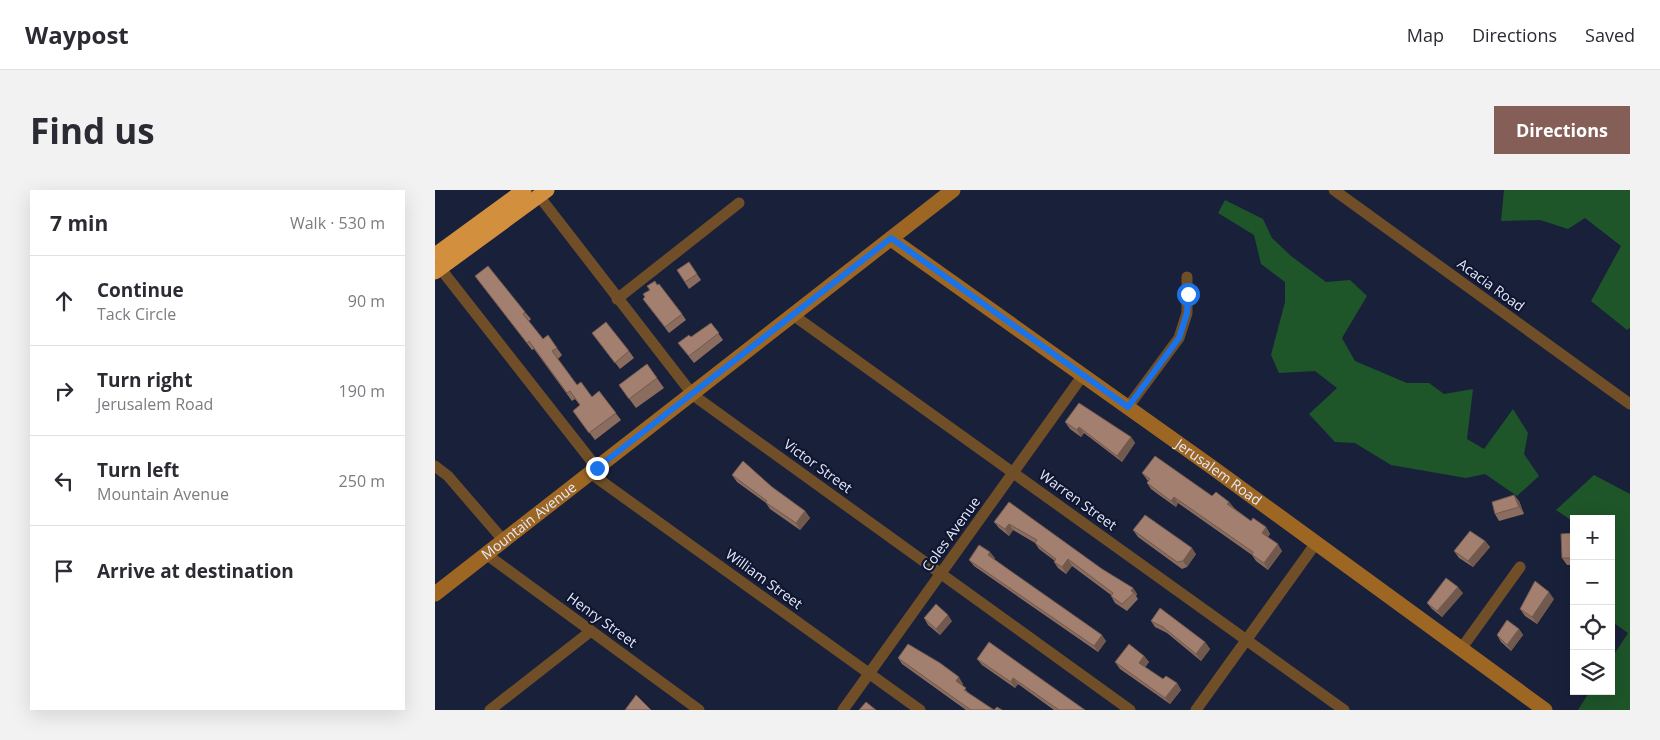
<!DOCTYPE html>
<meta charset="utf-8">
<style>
body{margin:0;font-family:"Open Sans",sans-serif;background:#f2f2f3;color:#2b2b33}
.controls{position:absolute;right:15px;bottom:15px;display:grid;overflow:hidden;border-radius:0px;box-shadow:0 5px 20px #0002}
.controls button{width:45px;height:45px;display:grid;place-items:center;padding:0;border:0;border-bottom:1px solid #e1e1e2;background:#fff;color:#2b2b33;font:25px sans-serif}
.stop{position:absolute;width:15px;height:15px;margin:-11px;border:4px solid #1a73e8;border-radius:50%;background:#fff}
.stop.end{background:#1a73e8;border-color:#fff;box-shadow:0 1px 5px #0008}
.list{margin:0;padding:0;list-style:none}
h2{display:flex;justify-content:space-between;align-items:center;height:65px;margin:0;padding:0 20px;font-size:21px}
h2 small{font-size:16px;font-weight:400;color:#7c7c81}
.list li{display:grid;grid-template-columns:32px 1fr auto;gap:15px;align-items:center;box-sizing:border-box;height:90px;padding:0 20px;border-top:1px solid #e1e1e2}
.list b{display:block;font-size:19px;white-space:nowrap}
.list p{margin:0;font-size:16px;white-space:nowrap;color:#7c7c81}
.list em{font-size:16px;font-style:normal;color:#7c7c81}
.icon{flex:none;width:28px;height:28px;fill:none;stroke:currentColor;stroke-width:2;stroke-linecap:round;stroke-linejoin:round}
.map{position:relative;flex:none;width:1195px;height:520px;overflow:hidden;border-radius:0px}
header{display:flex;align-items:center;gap:30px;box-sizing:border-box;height:70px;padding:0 25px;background:#fff;border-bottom:1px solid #e1e1e2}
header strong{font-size:24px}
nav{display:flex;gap:28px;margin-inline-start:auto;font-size:18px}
.intro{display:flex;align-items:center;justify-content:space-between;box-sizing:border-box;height:120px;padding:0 30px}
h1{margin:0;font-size:35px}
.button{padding:12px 22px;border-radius:0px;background:#855f57;color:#fff;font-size:18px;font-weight:700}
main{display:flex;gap:30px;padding:0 30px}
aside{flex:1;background:#fff;border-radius:0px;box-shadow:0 5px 20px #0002}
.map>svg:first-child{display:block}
</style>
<header>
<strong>Waypost</strong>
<nav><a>Map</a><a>Directions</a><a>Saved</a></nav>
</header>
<div class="intro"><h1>Find us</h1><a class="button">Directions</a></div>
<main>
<aside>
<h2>7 min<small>Walk · 530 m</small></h2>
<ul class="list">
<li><svg class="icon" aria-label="ahead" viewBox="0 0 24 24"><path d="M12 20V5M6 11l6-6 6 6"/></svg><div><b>Continue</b><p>Tack Circle</p></div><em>90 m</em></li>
<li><svg class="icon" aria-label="right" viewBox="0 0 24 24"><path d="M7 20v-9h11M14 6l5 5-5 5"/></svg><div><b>Turn right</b><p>Jerusalem Road</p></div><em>190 m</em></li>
<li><svg class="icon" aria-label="left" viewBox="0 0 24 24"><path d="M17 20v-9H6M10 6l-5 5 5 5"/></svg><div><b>Turn left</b><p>Mountain Avenue</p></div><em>250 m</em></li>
<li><svg class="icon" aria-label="arrive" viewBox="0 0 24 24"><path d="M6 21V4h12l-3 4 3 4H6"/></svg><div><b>Arrive at destination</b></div></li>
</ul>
</aside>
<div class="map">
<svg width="1195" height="520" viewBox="0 0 1195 520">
<rect width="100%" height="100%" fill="#19203a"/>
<g fill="#1e5529">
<path d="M1069,0H1195V138L1192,140L1156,111L1186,56L1150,28L1133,39L1105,30L1066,31Z"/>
<path d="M790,10L828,29L837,48L856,66L891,92L915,90L932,106L907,148L920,171L972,193H994L1009,204L1038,199L1032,249L1049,259L1078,219L1093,243L1089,264L1104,286L1082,306L1050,284L1031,288L956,275L920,253L900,252L874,224L902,198L880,181L844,183L836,165L850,112V92L826,74L819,45L783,23Z"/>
<path d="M1159,285L1195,304V520H1143L1155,501H1176V469L1193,443L1176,431V364L1178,361L1176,359V329H1139V332L1121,320Z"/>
</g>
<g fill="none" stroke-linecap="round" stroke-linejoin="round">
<g stroke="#704f28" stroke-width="11">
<path d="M899,0L1195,214"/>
<path d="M104,6L258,205L695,520"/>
<path d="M5,78L162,278"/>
<path d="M182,109L304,13"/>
<path d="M358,125L909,520"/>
<path d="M693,217L744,148L752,123V87"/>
<path d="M0,276L13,286L69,351"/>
<path d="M155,283L485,520"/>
<path d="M51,364L264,520"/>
<path d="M1026,459L1085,377"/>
<path d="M55,520L156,441"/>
<path d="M408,520L648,185"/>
<path d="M761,520L881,353"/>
</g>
<g stroke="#9d6723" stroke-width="15">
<path id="s1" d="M456,49L774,275L1110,520"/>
<path id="s2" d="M0,404L518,0"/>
</g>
<g stroke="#d28f3e" stroke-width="15">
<path d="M0,65L89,0"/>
<path d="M0,82L112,0"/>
</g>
</g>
<g fill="#8b6d5f">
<path d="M254,72L266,90L254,99L242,80Z"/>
<path d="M40,86L90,122L96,129L94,131L108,149L122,158L127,165L123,169L142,195L157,207L164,201L186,230L160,250L138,221L145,215L140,209L137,211L99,159L97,160Z"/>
<path d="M208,109L247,124L251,130L234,143Z"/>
<path d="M276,133L288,150L259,173L243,153L256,147Z"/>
<path d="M157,143L194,161L199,168L185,179Z"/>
<path d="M212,174L229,198L201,218L184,195Z"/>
<path d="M630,232L696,247L700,253L687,272L649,243L646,247L635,239Z"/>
<path d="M707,283L794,312L799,318L816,331L831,337L835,344L833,347L847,361L833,380L821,371L817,365L743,313L741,317L724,305L716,299L712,293L713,291Z"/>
<path d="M297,285L337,297L370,321L375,328L365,340L335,319L331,313L302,292Z"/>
<path d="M1079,305L1084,311L1089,324L1064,331L1060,324Z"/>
<path d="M574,312L667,379L698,398L702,404L701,406L703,409L692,421L680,413L676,406V405L637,376L631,384L623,378L619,372L620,371L604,359L600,353L578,340L574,346L564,338L559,332Z"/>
<path d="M698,340L761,364L752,377L747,379L703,347Z"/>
<path d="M1139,343V375H1132L1127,368Z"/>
<path d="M1050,351L1055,357L1038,377L1024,368L1019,361Z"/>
<path d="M560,368L559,369L671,451L663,462L539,376L534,370Z"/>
<path d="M1028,403L1007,427L997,419L992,413Z"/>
<path d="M1119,409L1102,434L1090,426L1085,419Z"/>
<path d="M489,428L517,431L505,445L493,435Z"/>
<path d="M716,431L770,452L775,459L766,471L732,443L720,437Z"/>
<path d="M1084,439L1088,445L1076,461L1066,452L1062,445Z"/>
<path d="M709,466L714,472L710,477L728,489L742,493L746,500L735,514L685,479L680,472Z"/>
<path d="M463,468L528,494L527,495L535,505L559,520H531L467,474Z"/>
<path d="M542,469L650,520H619L583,494L580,498L547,475Z"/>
</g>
<g fill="#71594e">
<path d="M644,237L649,243L646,247L642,240Z"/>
<path d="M696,247L700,253L687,272L682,266Z"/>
<path d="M1079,305L1084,311L1089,324L1084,317Z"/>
<path d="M739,307L743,313L741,317L736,311Z"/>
<path d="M794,312L799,318L792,314Z"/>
<path d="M370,321L375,328L365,340L361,333Z"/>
<path d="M574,334L578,340L574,346L570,339Z"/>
<path d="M831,337L835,344L831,349L827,343Z"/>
<path d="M1050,351L1055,357L1038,377L1033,371Z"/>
<path d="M843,354L847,361L833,380L829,373Z"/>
<path d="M757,358L761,364L752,377L748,371Z"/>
<path d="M555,362L560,368L558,371L553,365Z"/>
<path d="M633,369L637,376L631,384L627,377Z"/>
<path d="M1023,397L1028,403L1007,427L1002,421Z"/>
<path d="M698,398L702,404L701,406L699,403L696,401Z"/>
<path d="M1114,402L1119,409L1102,434L1097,427Z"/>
<path d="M513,425L517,431L505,445L501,439Z"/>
<path d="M1084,439L1088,445L1076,461L1072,455Z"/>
<path d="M667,445L671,451L663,462L659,456Z"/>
<path d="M770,452L775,459L766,471L761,464Z"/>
<path d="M709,466L714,472L709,479L704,473Z"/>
<path d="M524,487L528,494L525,498L521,491Z"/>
<path d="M578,488L583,494L580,498L576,492Z"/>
<path d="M742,493L746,500L735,514L730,508Z"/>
</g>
<g fill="#a27f6f" stroke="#71594e">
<path d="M254,72L262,84L250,92L242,80Z"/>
<path d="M53,76L90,122L88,124L108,149L113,145L122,158L117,161L142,195L146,192L157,207L164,201L181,223L154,243L138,221L145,215L135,201L132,203L94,151L92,153L40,86Z"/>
<path d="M220,91L222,95L224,94L247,124L230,137L208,109L210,107L208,104L215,100L212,96Z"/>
<path d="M171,132L194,161L180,173L157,143Z"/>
<path d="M276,133L284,143L254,166L243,153L254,145L256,147Z"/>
<path d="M212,174L222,188L194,209L184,195Z"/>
<path d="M644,213L696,247L682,266L644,237L642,240L630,232Z"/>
<path d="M720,266L777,306L781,302L794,312L792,314L816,331L818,328L831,337L827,343L843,354L829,373L817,365L818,362L739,307L736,311L712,293L715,289L707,283Z"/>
<path d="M308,271L337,297L370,321L361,333L330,312L332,311L297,285Z"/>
<path d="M1079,305L1084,317L1060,324L1057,312Z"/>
<path d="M574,312L667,379L698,398L696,401L699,403L687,414L676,406L678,403L633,369L627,377L619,372L621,369L600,353L602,350L574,334L570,339L559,332Z"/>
<path d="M710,325L757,358L748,371L742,372L698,340Z"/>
<path d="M1035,341L1050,351L1033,371L1019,361Z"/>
<path d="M1139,343V368H1127L1126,344Z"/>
<path d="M544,355L555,362L553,365L577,382L667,445L659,456L534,370Z"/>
<path d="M1011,388L1023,397L1002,421L992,413Z"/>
<path d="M1100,391L1114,402L1097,427L1085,419Z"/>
<path d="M501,414L513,425L501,439L489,428Z"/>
<path d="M725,418L770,452L761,464L728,437L716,431Z"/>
<path d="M1072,430L1084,439L1072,455L1062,445Z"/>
<path d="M554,452L650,520H624L578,488L576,492L542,469Z"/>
<path d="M473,454L505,473L524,487L521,491L531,498L529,500L559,520H536L463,468Z"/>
<path d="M694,454L709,466L704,473L728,489L731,486L742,493L730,508L680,472Z"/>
<path d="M201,505L216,520H190Z"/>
<path d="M431,512L441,520H424Z"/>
<path d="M562,517L567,520H559Z"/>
</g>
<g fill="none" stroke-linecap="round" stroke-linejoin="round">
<path stroke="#1a73e8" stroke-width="6" d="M162,278L456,48L693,217L744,148L752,123L753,104"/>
</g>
<g text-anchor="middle" stroke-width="4.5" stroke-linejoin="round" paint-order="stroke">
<g font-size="14" fill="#e4eafc" stroke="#10162f">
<text transform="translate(1056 95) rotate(36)" y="5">Acacia Road</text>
<text transform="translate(383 276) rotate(36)" y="5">Victor Street</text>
<text dy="5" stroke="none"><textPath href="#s1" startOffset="402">Jerusalem Road</textPath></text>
<text transform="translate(643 310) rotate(36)" y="5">Warren Street</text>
<text dy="5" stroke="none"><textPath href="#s2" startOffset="119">Mountain Avenue</textPath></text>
<text transform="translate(516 344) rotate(-54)" y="5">Coles Avenue</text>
<text transform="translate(329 389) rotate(36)" y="5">William Street</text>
<text transform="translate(167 430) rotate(36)" y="5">Henry Street</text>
</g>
</g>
</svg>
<div class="controls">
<button>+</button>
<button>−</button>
<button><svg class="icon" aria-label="locate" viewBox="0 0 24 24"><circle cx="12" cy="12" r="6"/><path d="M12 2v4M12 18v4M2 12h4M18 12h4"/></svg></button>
<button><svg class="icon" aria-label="layers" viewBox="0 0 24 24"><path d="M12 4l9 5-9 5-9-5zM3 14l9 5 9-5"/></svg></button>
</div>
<div class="stop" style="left:753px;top:104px"></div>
<div class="stop end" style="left:162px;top:278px"></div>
</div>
</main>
